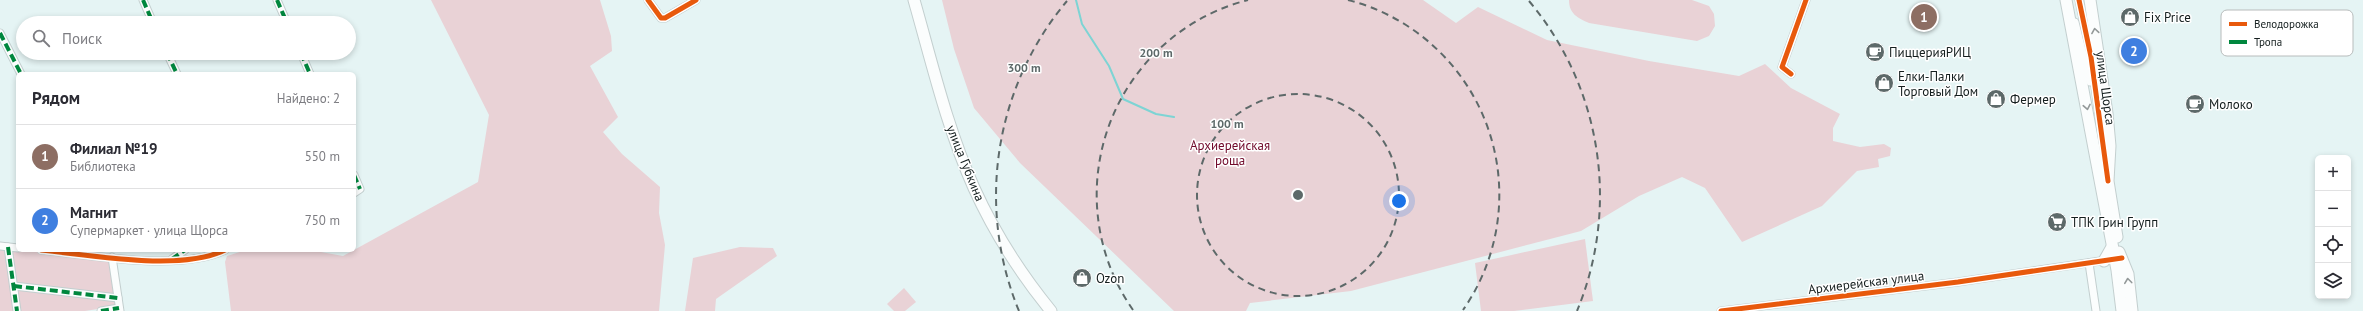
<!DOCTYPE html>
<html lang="ru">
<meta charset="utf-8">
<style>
body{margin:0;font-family:"PT Sans",sans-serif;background:#f2f2f3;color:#2b2b33}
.controls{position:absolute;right:12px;bottom:12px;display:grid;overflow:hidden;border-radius:6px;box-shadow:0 2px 6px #0003}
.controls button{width:36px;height:36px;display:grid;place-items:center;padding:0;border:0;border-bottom:1px solid #e1e1e2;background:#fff;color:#2b2b33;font:20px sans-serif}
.you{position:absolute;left:1399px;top:201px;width:14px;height:14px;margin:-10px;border:3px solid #fff;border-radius:50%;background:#1a73e8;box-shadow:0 0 0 6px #1a73e833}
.badge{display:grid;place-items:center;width:26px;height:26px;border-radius:50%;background:#7c3aed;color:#fff;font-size:13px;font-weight:700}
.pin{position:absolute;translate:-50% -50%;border:2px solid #fff;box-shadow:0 1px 4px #0006}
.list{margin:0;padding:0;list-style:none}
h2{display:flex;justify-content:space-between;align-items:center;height:52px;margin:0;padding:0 16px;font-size:17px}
h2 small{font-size:13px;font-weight:400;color:#7c7c81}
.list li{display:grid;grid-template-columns:26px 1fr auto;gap:12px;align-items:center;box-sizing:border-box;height:64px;padding:0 16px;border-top:1px solid #e1e1e2}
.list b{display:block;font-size:15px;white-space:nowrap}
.list p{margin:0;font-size:13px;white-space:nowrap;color:#7c7c81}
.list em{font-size:13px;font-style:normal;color:#7c7c81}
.icon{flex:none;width:22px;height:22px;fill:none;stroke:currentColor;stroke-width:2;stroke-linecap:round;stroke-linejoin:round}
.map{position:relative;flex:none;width:2363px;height:311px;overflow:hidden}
.search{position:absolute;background:#fff;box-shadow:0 2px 6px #0003;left:16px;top:16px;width:340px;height:44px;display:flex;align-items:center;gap:10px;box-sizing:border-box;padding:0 14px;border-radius:22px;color:#7c7c81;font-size:15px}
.panel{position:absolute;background:#fff;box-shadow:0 2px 6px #0003;left:16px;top:72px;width:340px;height:180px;border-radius:6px}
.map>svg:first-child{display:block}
</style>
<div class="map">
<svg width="2363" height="311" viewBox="0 0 2363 311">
<rect width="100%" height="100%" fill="#e5f4f4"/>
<g fill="#e9d2d6">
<path d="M431,0H600L611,36L612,51L590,66L618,117L603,132L622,154L660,187L659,213L665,245L659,311H231L225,262L227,256L246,250H310L343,256L478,182L489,115Z"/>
<path d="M942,0H1423L1456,23L1478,7L1547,40L1649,61L1739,76L1765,64L1791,88L1840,114L1833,128V141L1860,147L1884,144L1891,148L1890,156L1878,159L1879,167L1857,171L1822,206L1742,242L1705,188L1682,177L1639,196L1581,231L1351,291L1250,303L1246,311H1174L1020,163L974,108L954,49Z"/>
<path d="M1569,0H1692L1709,6L1714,14L1715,26L1709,36L1697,41L1589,23C1578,18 1569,14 1569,0Z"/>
<path d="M1585,239L1593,301L1514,311H1481L1475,263Z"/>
<path d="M740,247L773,248L777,256L716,299L715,311H685L693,258Z"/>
<path d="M0,248H6L16,311H0Z"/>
<path d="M10,249L111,259L116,297L15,284Z"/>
<path d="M17,288L116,300L117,306L85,311H20Z"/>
<path d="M904,288L916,302L905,311H894L887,304Z"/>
</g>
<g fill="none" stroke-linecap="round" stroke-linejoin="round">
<path stroke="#7dd4d4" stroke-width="2" d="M1076,0L1082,24L1109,66L1123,99L1156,114L1174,117"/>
<defs>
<g id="minor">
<path d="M143,0L153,23"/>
<path d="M277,0L287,23"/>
<path d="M648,0L661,18H665L696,0"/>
<path d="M2079,0L2091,57L2105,161"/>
<path d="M2075,22L2090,82"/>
<path d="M0,33L21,74"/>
<path d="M167,53L177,74"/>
<path d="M301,53L310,74"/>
<path d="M1791,74L1782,67L1806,0"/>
<path d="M354,175L360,189L354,193"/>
<path d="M0,246L18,248"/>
<path d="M8,247L17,311"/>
<path d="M41,250C91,255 180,272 225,250"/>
<path d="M112,257L120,311"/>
<path d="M172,259L185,250"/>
<path d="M2089,263L2096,311"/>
<path d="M14,286L118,298"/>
<path d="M101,311L119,308"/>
<path d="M1721,311L1958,282L2107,260"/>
</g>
<g id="secondary">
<path d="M914,0C932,63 947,128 974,188C994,232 1020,273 1051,311"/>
<path d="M2066,0L2117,270L2122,311"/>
<path d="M2090,0L2107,113L2110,146L2108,181L2117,237"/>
<path d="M2119,252L2128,274L2132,311"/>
<path d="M2104,261L2112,247"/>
</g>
</defs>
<use href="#minor" stroke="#c3cfcf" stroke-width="9"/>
<use href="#secondary" stroke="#c3cfcf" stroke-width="13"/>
<use href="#minor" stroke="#fbfdfd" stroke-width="7"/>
<use href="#secondary" stroke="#fbfdfd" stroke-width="11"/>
<g stroke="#00873e" stroke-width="4" stroke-dasharray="8 4" stroke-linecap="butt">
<path d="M143,0L153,23"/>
<path d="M277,0L287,23"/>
<path d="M0,33L21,74"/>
<path d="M167,53L177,74"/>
<path d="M301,53L310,74"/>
<path d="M354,175L360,189"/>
<path d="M8,247L17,311"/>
<path d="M172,259L185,250"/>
<path d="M14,286L118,298"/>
<path d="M101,311L119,308"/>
</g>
<defs>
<g id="cycleway">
<path d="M648,0L661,18H665L696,0"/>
<path d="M2079,0L2091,57L2108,181"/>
<path d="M1791,74L1782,67L1806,0"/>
<path d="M41,250C91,255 180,272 225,250"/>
<path d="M1721,311L1958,282L2122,258"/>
</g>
</defs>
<use href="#cycleway" stroke="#fff" stroke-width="8"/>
<use href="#cycleway" stroke="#e8590c" stroke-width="5"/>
</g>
<defs><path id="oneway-chevron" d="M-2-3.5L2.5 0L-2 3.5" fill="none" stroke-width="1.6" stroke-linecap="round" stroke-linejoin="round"/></defs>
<g stroke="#939999">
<use href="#oneway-chevron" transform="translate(2095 31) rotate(-99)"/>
<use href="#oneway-chevron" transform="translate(2087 107) rotate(79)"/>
<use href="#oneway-chevron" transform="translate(2128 281) rotate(-97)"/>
</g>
<g fill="none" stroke="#5d6969" stroke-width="2" stroke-dasharray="7 5">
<circle cx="1298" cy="195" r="101"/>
<path d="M1133 310A201 201 0 0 1 1248 0M1348 0A201 201 0 0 1 1463 310"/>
<path d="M1019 311A302 302 0 0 1 1067 1M1529 1A302 302 0 0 1 1577 311"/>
</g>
<defs>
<symbol id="shop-disc" viewBox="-11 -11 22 22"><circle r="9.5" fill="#5d6969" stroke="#fff"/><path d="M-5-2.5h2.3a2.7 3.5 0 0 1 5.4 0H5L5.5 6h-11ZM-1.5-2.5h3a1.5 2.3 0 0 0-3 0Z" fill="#fff"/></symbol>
<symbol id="cafe-disc" viewBox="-11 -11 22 22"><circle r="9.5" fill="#5d6969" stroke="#fff"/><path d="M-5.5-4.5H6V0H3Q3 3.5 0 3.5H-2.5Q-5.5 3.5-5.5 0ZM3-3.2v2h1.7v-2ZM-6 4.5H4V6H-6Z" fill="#fff"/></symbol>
<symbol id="supermarket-disc" viewBox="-11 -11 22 22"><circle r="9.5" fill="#5d6969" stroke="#fff"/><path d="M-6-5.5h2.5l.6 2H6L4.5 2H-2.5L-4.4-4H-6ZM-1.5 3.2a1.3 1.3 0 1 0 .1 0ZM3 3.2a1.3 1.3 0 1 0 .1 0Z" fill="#fff"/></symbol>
</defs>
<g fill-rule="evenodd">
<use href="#shop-disc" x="2119" y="6" width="22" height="22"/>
<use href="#cafe-disc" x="1864" y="41" width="22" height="22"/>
<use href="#shop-disc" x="1873" y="72" width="22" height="22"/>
<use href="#shop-disc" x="1985" y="88" width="22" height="22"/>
<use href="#cafe-disc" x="2184" y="93" width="22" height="22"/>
<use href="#supermarket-disc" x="2046" y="211" width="22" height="22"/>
<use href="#shop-disc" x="1071" y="267" width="22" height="22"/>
</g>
<g text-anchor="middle" stroke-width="3" stroke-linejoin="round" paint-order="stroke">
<g font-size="13" fill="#141e1e" stroke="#fff" text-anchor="start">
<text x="2144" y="22">Fix Price</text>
<text x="1889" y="57">ПиццерияРИЦ</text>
<text x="1898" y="81">Елки-Палки<tspan x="1898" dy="15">Торговый Дом</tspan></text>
<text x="2010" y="104">Фермер</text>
<text x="2209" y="109">Молоко</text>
<text x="2071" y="227">ТПК Грин Групп</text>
<text x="1096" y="283">Ozon</text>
</g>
<g font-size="13" fill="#141e1e" stroke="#fff">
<text transform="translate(2106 88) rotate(82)" y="5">улица Щорса</text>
<text transform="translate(966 163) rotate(68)" y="5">улица Губкина</text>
<text transform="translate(1866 282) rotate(-7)" y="5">Архиерейская улица</text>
</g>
<g font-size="13" fill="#710a2b" stroke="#fff">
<text x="1230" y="150">Архиерейская<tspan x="1230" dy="15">роща</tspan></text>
</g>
</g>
<rect x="2221" y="10" width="132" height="46" rx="6" fill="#fff" stroke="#b8bcbc" stroke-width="1"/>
<rect x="2229" y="22" width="18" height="4" fill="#e8590c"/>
<rect x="2229" y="40" width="18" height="4" fill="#00873e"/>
<g font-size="11" fill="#141e1e">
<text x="2254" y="28">Велодорожка</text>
<text x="2254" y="46">Тропа</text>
</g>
<circle cx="1298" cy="195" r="6" fill="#5d6969" stroke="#fff" stroke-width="2"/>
<g font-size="12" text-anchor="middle" font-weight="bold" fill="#5d6969" stroke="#fff" stroke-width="3" stroke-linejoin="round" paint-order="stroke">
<text x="1156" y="57">200 m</text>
<text x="1024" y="72">300 m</text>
<text x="1227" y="128">100 m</text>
</g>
</svg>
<div class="controls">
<button>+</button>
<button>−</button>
<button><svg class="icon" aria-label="locate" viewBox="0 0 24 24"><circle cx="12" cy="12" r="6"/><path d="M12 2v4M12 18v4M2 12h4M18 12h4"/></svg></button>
<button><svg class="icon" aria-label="layers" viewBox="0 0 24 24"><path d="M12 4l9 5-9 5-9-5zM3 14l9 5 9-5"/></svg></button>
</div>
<div class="you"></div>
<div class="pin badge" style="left:1924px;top:17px;background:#8d6e63">1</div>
<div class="pin badge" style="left:2134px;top:51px;background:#3f7fe0">2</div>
<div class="search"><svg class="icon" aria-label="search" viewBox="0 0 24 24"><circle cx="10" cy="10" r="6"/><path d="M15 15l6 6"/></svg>Поиск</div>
<section class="panel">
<h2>Рядом<small>Найдено: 2</small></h2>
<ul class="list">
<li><span class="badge" style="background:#8d6e63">1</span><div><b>Филиал №19</b><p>Библиотека</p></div><em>550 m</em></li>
<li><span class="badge" style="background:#3f7fe0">2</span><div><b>Магнит</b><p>Супермаркет · улица Щорса</p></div><em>750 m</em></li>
</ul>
</section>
</div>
